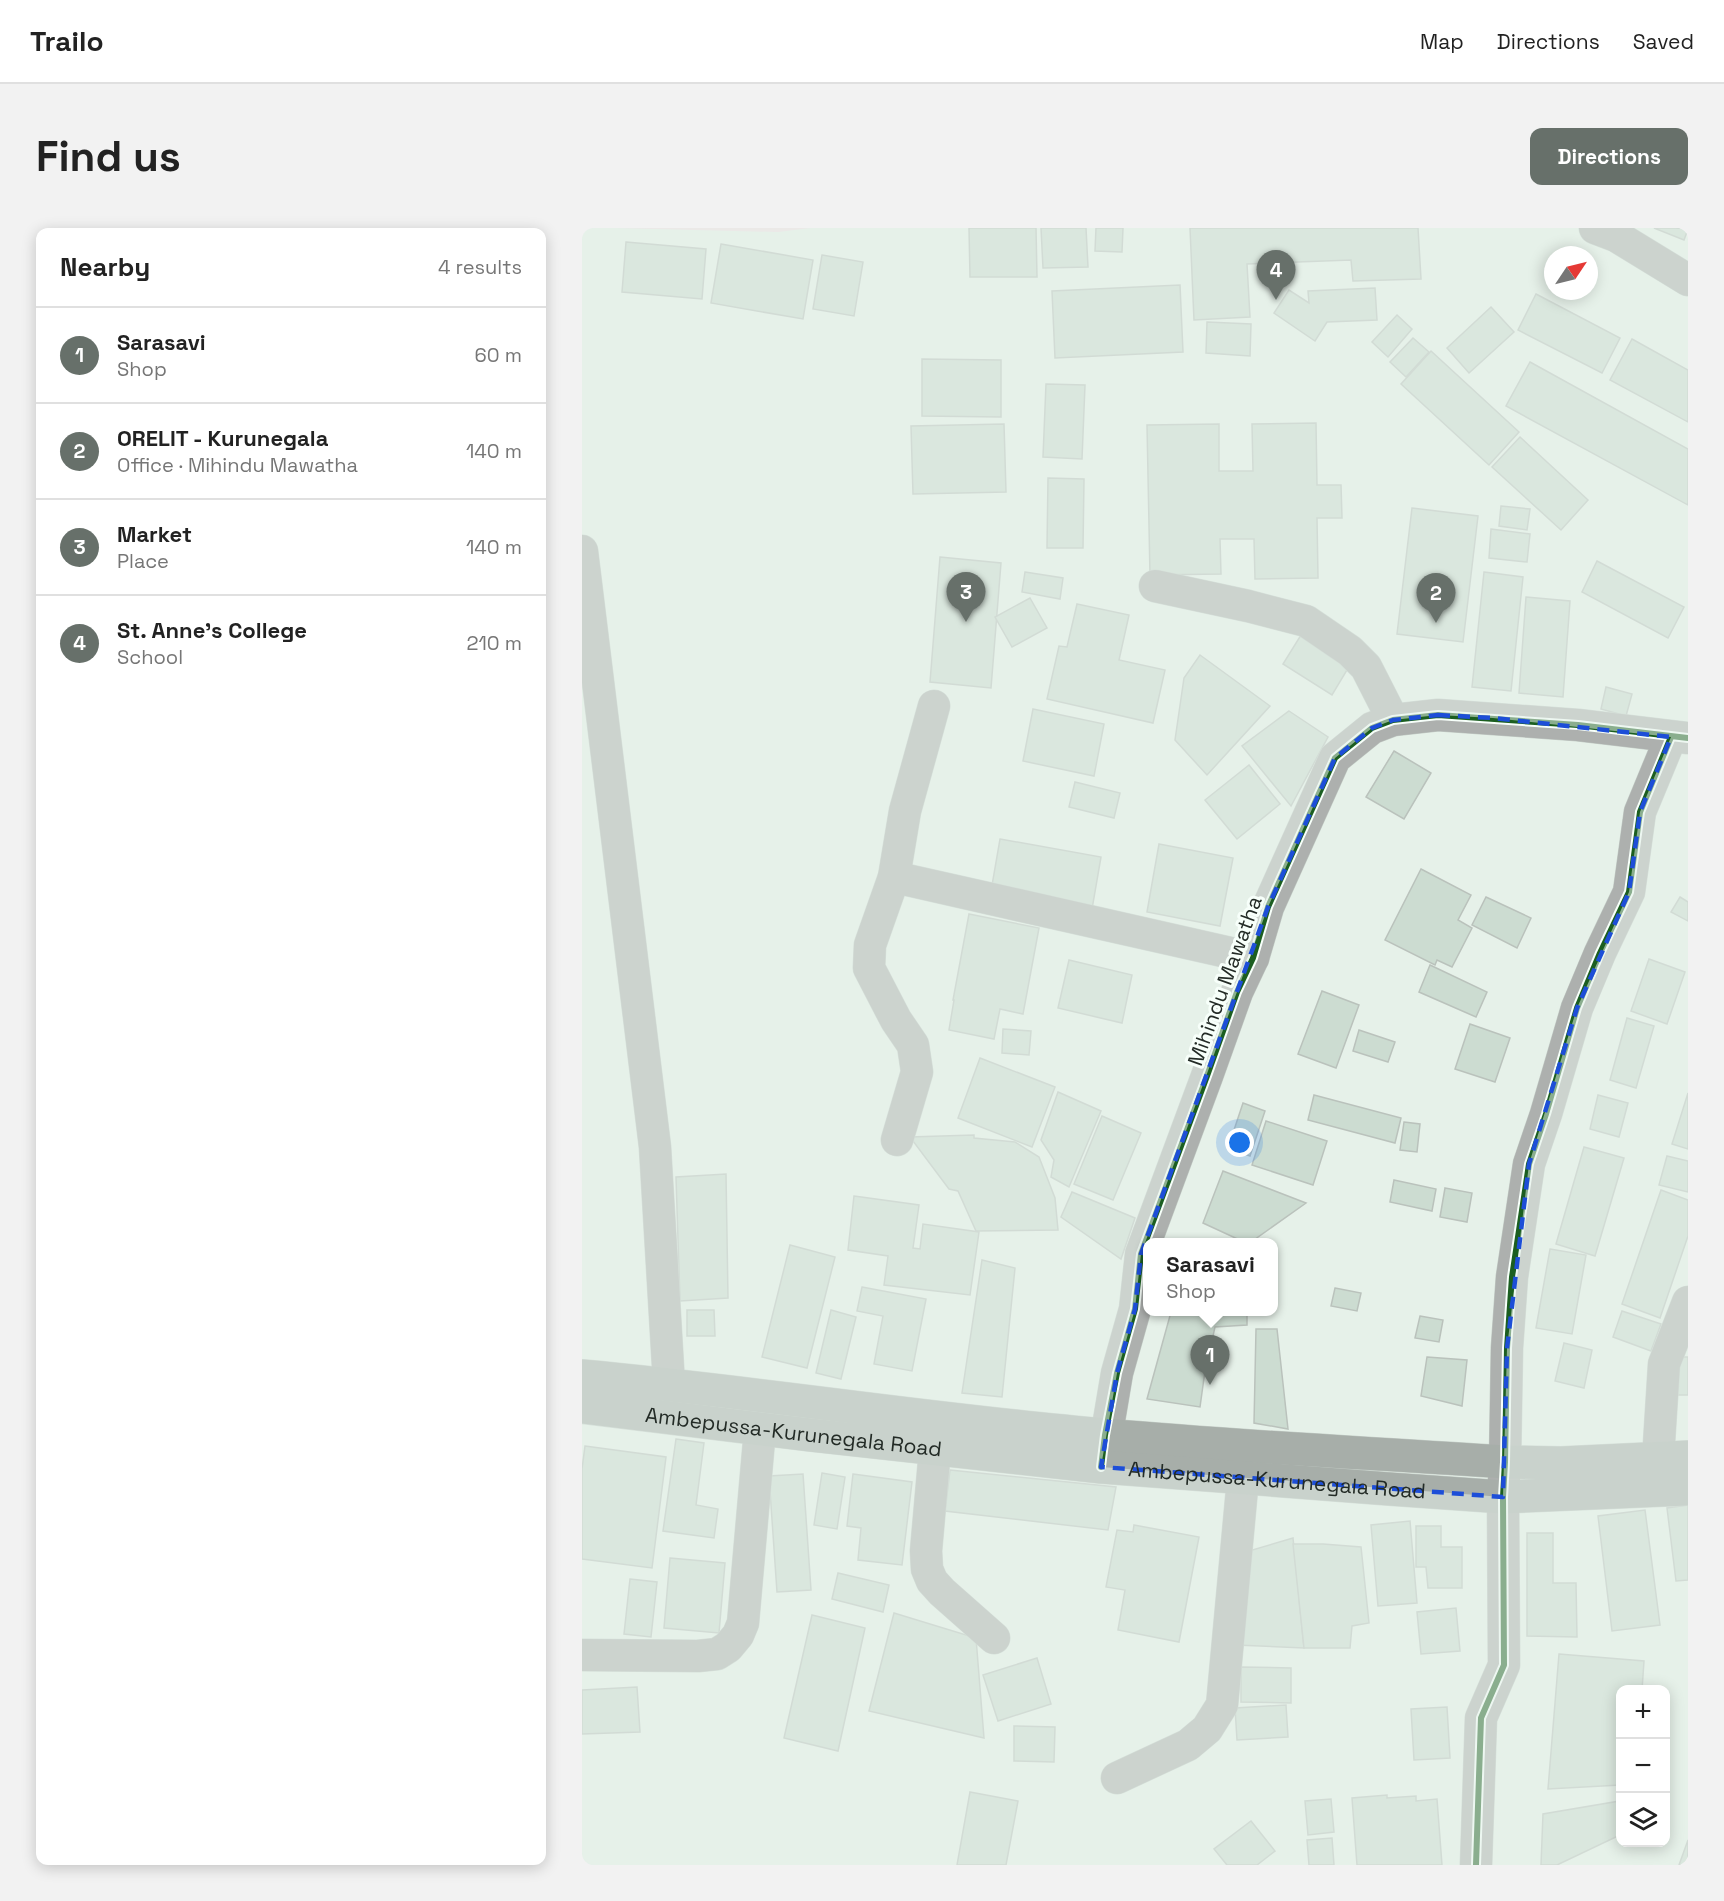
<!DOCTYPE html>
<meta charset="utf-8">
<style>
body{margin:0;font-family:"Space Grotesk",sans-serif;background:#f2f2f2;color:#222}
.controls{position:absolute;right:18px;bottom:18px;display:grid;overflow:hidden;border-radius:12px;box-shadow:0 3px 15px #0003}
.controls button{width:54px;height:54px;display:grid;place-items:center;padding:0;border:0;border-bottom:2px solid #e0e0e0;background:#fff;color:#222;font:30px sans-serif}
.compass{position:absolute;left:962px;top:18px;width:54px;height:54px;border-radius:50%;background:#fff;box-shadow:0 3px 15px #0003;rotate:55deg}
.you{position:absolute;left:658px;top:915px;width:21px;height:21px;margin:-15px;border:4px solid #fff;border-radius:50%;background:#1a73e8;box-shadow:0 0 0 9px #1a73e833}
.badge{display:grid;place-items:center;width:39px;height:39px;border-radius:50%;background:#67706a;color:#fff;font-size:20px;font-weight:700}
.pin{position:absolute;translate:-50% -50px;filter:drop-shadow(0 2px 3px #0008)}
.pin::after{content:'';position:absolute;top:32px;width:21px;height:18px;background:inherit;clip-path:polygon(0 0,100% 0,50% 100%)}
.popup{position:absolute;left:561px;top:1010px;width:135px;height:78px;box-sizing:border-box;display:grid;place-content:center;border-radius:12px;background:#fff;filter:drop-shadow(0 2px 4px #0005);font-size:20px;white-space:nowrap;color:#767676}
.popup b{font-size:22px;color:#222}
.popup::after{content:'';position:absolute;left:50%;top:100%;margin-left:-12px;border:12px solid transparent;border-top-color:#fff}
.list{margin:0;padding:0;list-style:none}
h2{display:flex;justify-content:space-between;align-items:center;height:78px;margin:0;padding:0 24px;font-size:26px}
h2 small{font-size:20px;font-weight:400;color:#767676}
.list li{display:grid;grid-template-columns:39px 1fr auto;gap:18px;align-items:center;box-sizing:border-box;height:96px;padding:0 24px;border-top:2px solid #e0e0e0}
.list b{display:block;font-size:22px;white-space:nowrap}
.list p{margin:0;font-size:20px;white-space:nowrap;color:#767676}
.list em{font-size:20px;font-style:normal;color:#767676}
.icon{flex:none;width:33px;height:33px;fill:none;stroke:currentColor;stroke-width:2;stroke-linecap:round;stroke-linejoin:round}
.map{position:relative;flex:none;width:1106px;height:1637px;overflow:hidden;border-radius:12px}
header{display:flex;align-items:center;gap:36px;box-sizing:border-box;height:84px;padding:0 30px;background:#fff;border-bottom:2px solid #e0e0e0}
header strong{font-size:28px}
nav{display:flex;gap:33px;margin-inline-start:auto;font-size:21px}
.intro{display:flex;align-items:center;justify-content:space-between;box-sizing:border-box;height:144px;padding:0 36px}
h1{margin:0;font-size:42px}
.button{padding:15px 27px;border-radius:12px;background:#67706a;color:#fff;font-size:21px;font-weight:700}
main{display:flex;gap:36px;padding:0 36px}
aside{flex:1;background:#fff;border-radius:12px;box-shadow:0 3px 15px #0003}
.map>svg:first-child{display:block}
</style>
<header>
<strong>Trailo</strong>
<nav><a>Map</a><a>Directions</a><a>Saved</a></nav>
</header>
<div class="intro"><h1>Find us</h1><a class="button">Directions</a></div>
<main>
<aside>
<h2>Nearby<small>4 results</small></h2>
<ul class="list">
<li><span class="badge">1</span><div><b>Sarasavi</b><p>Shop</p></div><em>60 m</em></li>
<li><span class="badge">2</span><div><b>ORELIT - Kurunegala</b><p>Office · Mihindu Mawatha</p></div><em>140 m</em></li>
<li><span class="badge">3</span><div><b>Market</b><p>Place</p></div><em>140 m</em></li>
<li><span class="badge">4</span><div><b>St. Anne's College</b><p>School</p></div><em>210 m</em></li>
</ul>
</aside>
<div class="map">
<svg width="1106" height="1637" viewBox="0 0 1106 1637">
<rect width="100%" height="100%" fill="#e6f1e9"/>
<path fill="#f2dfe5" d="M35,0H228L196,4Z"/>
<g fill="#ccdcd1" stroke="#bac2bc" stroke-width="1.5">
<path d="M387,0H454L455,49H388Z"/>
<path d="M459,0H504L506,39L461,40Z"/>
<path d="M514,0H541L540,24L513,23Z"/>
<path d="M608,0H836L839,51L771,53L769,32L665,36L668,89L612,92Z"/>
<path d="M1072,0H1106V1L1102,12Z"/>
<path d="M44,14L124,21L120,71L40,64Z"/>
<path d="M139,16L231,32L221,91L129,75Z"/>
<path d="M240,27L281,34L272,88L231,81Z"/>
<path d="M598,57L601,124L473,130L470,63Z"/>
<path d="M793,60L795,92L745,94L733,113L692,85L707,62L727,75L726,63Z"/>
<path d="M954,66L1038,110L1020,145L936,102Z"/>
<path d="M909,79L932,104L887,145L865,120Z"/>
<path d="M815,87L830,101L806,129L790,114Z"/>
<path d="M625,94L669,96L668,128L624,125Z"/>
<path d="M831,110L847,124L824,149L808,134Z"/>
<path d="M1050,111L1106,142V194L1028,152Z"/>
<path d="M849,123L937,204L907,237L819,156Z"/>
<path d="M340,131L419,132V189L340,188Z"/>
<path d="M948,134L1106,221V277L924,178Z"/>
<path d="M464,156L503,157L500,231L461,229Z"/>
<path d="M734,195L735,257H759L760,290H735L736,350L673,351L672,311H638L639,346L568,347L565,197L637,196V243H671L670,196Z"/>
<path d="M422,196L424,264L331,266L329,198Z"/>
<path d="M938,209L1006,272L979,302L910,239Z"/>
<path d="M466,250L502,251L501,320H465Z"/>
<path d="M919,278L948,281L945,302L917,298Z"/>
<path d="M830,280L896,288L881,414L815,406Z"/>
<path d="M909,301L948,306L945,334L907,330Z"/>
<path d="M358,329L419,335L409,460L348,454Z"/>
<path d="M1015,333L1102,379L1086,410L1000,364Z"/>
<path d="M443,344L481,350L478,371L440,364Z"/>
<path d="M902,344L941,349L929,463L890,459Z"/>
<path d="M944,369L988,373L981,469L937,465Z"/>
<path d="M448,370L465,400L430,419L413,389Z"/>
<path d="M495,376L547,387L537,432L583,442L571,495L465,471L477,418L485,419Z"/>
<path d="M719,407L768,437L750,467L701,436Z"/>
<path d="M618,427L688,478L625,547L593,512L602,450Z"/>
<path d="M1024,459L1050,466L1044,488L1019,481Z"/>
<path d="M451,481L522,496L512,548L441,533Z"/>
<path d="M707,483L746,509L709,578L660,518Z"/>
<path d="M812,523L849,545L822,591L784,569Z"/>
<path d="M667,537L698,576L655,611L623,572Z"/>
<path d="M493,554L538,565L532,590L487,579Z"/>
<path d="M418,611L519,629L509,687L408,669Z"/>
<path d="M577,616L651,630L638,698L565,684Z"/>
<path d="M839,641L889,667L876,692L890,700L870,739L855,732L853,737L803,712Z"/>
<path d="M904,669L949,690L935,720L890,697Z"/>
<path d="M1098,669L1106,674V693L1089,684Z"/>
<path d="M387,686L457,700L441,786L418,781L412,811L367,802L372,772H371Z"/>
<path d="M1067,731L1103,744L1085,796L1049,783Z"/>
<path d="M487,732L550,747L540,795L476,780Z"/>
<path d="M848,737L905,764L894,789L837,764Z"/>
<path d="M740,763L777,777L754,840L716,826Z"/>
<path d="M1045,790L1072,798L1054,860L1028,852Z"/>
<path d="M888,796L928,810L913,854L873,841Z"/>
<path d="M421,801L449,803L447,827L420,825Z"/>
<path d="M777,802L813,814L806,834L771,823Z"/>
<path d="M398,830L473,859L450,919L376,890Z"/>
<path d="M476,864L519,883L487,959L469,949L472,932L459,912Z"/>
<path d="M1106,865V921L1090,916Z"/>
<path d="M732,867L819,890L813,915L726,892Z"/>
<path d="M1016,867L1046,875L1037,909L1008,901Z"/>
<path d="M661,875L683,883L668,928L646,920Z"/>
<path d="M520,888L559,905L531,972L492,956Z"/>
<path d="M684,893L745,913L731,957L670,937Z"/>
<path d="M822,894L838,896L835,924L818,922Z"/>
<path d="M392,907V910L433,914L457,929L473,970L476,1002L394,1003L376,963L367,961L328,909Z"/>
<path d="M1002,919L1042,930L1013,1028L974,1016Z"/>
<path d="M1085,928L1106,933V964L1077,957Z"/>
<path d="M641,943L724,975L669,1014H662L621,995Z"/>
<path d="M144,946L146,1070L98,1073L94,949Z"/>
<path d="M812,952L854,961L850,983L808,974Z"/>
<path d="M863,960L890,965L885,994L858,989Z"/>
<path d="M1079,962L1106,972V1008L1078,1090L1040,1076Z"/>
<path d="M490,964L553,990L539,1031L479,989Z"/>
<path d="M272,968L337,977L331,1020L338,1021L341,996L397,1004L388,1067L302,1057L306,1028L266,1022Z"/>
<path d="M208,1017L253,1029L225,1140L180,1129Z"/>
<path d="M968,1021L1004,1027L990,1106L954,1100Z"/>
<path d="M400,1032L433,1040L420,1169L380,1165Z"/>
<path d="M280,1059L344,1071L330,1143L292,1136L301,1088L275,1083Z"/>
<path d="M753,1060L779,1065L775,1083L749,1078Z"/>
<path d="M105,1082H132L133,1108H105Z"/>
<path d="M249,1082L274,1089L259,1151L234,1145Z"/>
<path d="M1040,1083L1079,1096L1069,1123L1031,1109Z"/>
<path d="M589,1084L665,1087V1097L633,1099L623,1143L618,1179L565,1171Z"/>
<path d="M838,1088L861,1092L857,1114L833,1110Z"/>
<path d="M674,1101H695L706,1201L672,1195Z"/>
<path d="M982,1115L1010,1122L1002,1160L973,1153Z"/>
<path d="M845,1129L885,1132L880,1178L839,1168Z"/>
<path d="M1088,1129H1106V1167H1089Z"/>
<path d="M94,1211L122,1215L114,1277L136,1281L132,1310L81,1303Z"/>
<path d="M3,1218L84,1229L70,1340L0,1331V1241Z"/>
<path d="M368,1242L534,1259L526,1302L363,1283Z"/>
<path d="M240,1245L263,1249L255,1301L232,1297Z"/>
<path d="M221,1246L229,1362L195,1364L187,1248Z"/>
<path d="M271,1246L330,1254L320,1337L276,1332L279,1300L265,1298Z"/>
<path d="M1106,1277V1352L1094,1353L1085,1280Z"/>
<path d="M1063,1282L1078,1397L1030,1403L1016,1288Z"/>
<path d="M828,1293L835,1375L796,1378L789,1297Z"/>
<path d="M552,1297L617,1309L597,1414L536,1402L543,1362L524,1359L535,1302L551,1304Z"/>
<path d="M834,1298H859V1319H880V1360H846L844,1339H834Z"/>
<path d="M945,1305H971V1355H994L995,1409L945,1408Z"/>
<path d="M711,1310L722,1420L654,1417L660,1325Z"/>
<path d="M711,1316H741L779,1319L787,1395L770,1398L768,1420H722Z"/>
<path d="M88,1330L143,1335L137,1405L82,1400Z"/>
<path d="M256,1345L307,1357L301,1384L250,1371Z"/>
<path d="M48,1351L75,1354L69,1409L42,1406Z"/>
<path d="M874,1380L878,1423L839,1426L835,1384Z"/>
<path d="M312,1385L394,1410L402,1510L287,1483Z"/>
<path d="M230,1387L283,1400L256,1523L202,1510Z"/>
<path d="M977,1426L1062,1433L1060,1462H1038V1557L966,1561Z"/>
<path d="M455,1430L469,1476L416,1493L401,1447Z"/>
<path d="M659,1439L709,1440V1475L659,1474Z"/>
<path d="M55,1459L58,1504L0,1506V1462Z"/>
<path d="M704,1477L706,1509L655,1512L653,1480Z"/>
<path d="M865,1479L868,1530L832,1532L829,1481Z"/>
<path d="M432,1498L473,1499L472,1534L432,1533Z"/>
<path d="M388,1564L436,1573L424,1637H375Z"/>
<path d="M805,1567V1570L834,1568V1573L855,1571L860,1637H775L770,1570Z"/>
<path d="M749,1571L752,1604L726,1607L723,1573Z"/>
<path d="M1038,1573V1607L975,1637H959L961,1586Z"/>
<path d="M669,1593L693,1623L675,1637H645L632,1621Z"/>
<path d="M750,1610L752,1637H727L725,1612Z"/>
<path d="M1106,1612V1637H1097Z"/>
</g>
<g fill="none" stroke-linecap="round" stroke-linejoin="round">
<defs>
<g id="minor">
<path d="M1013,0L1034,8L1106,52"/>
<path d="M0,323L73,919L87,1156"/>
<path d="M573,358L666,378L724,393L768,423L784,439L811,492"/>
<path d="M312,649L671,730"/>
<path d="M315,912L335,844L331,817L314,792L287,740L288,717L312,649L323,583L352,478"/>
<path d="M353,1221L344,1323L345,1341L350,1353L360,1364L412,1410"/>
<path d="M1076,1231L1082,1136L1106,1074"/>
<path d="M520,1234L535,1145L553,1081L559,1026L625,848L655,764L671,730L686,679L753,530L790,500L811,492L856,487L996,497L1106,510"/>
<path d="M0,1427L116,1428L135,1426L146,1419L156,1407L161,1395L178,1201"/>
<path d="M535,1550L606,1517L625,1501L640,1477L661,1250"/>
<path d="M894,1637L899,1490L922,1437L921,1269L923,1234L925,1120L930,1049L947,936L964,886L995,780L1018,725L1047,664L1058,584L1089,509"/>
</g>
<g id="highway">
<path d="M0,1148C175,1164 348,1192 523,1207C656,1219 790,1225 923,1234L979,1235L1106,1229"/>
<path id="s1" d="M0,1179L228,1207L519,1239L807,1261L921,1269L1106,1261"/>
</g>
</defs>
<use href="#minor" stroke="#c4cdc7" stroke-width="33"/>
<use href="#highway" stroke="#c4cdc7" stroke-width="34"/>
<use href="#minor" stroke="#adb0ae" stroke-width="32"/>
<use href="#highway" stroke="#a7aea9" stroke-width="33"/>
<defs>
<g id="cycleway">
<path d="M519,1239L523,1207L535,1145L553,1081L559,1026L625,848L655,764L671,730L686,679L753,530L790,500L811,492L856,487L996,497L1106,510"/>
<path d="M894,1637L899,1490L922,1437L921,1269L923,1234L925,1120L930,1049L947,936L964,886L995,780L1018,725L1047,664L1058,584L1089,509"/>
</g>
</defs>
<use href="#cycleway" stroke="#f7fffa" stroke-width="10"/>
<use href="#cycleway" stroke="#1b5e20" stroke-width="6"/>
</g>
<path d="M0 0H1106V1637H0ZM856,487L911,490L1089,509L1058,584L1047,664L995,780L947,936L925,1120L921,1269L519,1239L535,1145L553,1081L559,1026L686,679L753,530L790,500L811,492Z" fill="#e6f1e9" fill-opacity=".55" fill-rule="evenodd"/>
<path fill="none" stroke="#1d4ed8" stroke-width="4.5" stroke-dasharray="12 8" stroke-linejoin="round" d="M856,487L911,490L1089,509L1058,584L1047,664L995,780L947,936L925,1120L921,1269L519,1239L535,1145L553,1081L559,1026L686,679L753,530L790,500L811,492Z"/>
<g text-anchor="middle" stroke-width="6" stroke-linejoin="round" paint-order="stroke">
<g font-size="21" fill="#232b26" stroke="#f7fffa">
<text transform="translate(643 753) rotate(-70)" y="7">Mihindu Mawatha</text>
<text dy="7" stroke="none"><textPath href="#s1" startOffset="213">Ambepussa-Kurunegala Road</textPath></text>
<text dy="7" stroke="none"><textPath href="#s1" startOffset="699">Ambepussa-Kurunegala Road</textPath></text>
</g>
</g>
</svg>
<div class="controls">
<button>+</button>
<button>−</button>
<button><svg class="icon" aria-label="layers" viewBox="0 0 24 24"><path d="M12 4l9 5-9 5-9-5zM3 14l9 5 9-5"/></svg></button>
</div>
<svg class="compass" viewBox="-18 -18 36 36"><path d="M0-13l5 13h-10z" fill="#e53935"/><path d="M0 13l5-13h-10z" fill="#767676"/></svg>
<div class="you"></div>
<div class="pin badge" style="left:628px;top:1157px">1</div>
<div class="popup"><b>Sarasavi</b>Shop</div>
<div class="pin badge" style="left:854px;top:395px">2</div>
<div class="pin badge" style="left:384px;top:394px">3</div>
<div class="pin badge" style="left:694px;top:72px">4</div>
</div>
</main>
